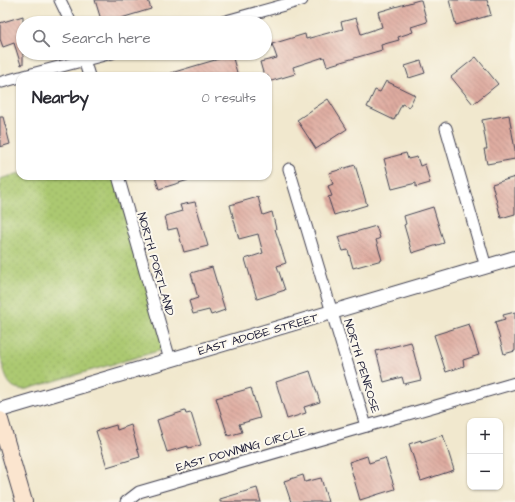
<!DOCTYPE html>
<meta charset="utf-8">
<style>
body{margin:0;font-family:"Architects Daughter",sans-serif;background:#f2f2f3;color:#2b2b33}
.controls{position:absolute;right:12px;bottom:12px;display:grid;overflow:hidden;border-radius:8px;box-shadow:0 1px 3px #0004}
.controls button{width:36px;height:36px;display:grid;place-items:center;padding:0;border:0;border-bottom:1px solid #e1e1e2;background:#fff;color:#2b2b33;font:20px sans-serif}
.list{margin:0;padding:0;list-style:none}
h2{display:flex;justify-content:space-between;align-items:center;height:52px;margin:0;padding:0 16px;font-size:17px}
h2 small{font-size:13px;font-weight:400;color:#7c7c81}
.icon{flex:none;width:22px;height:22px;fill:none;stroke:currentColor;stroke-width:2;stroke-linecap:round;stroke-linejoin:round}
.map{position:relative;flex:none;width:515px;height:502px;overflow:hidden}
.search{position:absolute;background:#fff;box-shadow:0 1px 3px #0004;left:16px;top:16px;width:256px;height:44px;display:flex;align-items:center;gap:10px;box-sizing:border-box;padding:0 14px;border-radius:22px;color:#7c7c81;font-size:15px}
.panel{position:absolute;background:#fff;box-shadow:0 1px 3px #0004;left:16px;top:72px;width:256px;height:108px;border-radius:12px}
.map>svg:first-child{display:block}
</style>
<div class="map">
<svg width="515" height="502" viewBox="0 0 515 502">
<defs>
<pattern id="grass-dots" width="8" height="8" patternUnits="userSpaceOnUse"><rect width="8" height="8" fill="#acc971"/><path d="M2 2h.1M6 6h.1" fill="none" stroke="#94ac63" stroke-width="1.8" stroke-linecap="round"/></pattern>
<pattern id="building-back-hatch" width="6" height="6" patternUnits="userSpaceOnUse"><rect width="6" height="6" fill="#dfaca0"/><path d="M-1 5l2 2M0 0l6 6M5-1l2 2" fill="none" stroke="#b48c84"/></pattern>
</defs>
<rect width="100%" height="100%" fill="#fbf7ec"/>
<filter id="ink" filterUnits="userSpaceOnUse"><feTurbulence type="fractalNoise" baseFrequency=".025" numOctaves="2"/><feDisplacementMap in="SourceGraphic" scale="8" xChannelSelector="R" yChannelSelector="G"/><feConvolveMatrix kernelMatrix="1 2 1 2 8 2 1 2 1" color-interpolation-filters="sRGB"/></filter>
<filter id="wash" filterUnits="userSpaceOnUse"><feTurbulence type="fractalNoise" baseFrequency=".012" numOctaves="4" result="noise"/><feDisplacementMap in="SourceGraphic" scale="16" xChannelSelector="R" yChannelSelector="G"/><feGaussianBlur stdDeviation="0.9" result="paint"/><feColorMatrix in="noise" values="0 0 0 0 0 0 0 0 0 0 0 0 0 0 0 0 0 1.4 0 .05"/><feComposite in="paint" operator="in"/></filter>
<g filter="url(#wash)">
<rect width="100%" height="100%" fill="#f1e8ce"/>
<path fill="url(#grass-dots)" stroke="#677656" d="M20,173V176H114L165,349L27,389C5,392 5,371 0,354V179Z"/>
<g id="blocks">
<g fill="url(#building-back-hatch)">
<path d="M95,0H148L151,9L118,19L119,23H102Z"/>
<path d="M419,0H421L427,22L411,27L413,32L398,37L399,40L381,45L382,50L327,66L324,57L293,67L295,74L268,82V76H264L260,62L277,58L272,44L305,34L306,39L343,29L341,22L356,18L361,34L382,27L378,12Z"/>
<path d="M449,0H487L491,15L456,25Z"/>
<path d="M23,16V64L21,65L14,43L3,47L0,39V23Z"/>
<path d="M232,55L238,76H171V73Z"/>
<path d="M476,57L498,84L473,104L451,77Z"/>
<path d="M421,61L425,73L409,78L405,66Z"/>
<path d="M386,81L415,95L409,107L402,104L394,120L367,107L375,90L380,92Z"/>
<path d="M328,99L347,129L316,149L297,120Z"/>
<path d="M509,115L515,150V159L487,164L484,149H487L482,120Z"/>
<path d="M0,117H3L10,144L0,147Z"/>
<path d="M406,153L408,159L417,157L420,166L425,164L430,183L416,187V183L392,189L384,159Z"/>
<path d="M355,165L367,205L334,215L328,197L332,196L328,186L333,184L329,173Z"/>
<path d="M155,176H194L195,178L159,189Z"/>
<path d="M515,177V214L501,218L492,184Z"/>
<path d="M258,197L263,215L272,212L276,229H275L286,263L277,266L285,290L257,299L245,259L263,253L258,234L239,239L230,205Z"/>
<path d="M195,202L208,246L184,252L177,228L168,230L165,216L182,211L180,205Z"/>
<path d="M433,207L444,243L412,253L404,225L406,224L404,216Z"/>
<path d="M376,226L380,238L376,240L382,260L353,268L348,250L343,251L338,237Z"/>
<path d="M212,267L225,310L211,315L209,310L193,314L189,301L198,298L191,273Z"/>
<path d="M515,312V351L504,354L495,322L505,319L503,315Z"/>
<path d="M469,324L479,355L463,360L464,366L446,372L434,335Z"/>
<path d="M411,342L421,380L404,384L402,377L384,382L376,351Z"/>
<path d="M310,371L320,402L304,407L306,413L287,419L276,382Z"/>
<path d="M251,388L260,418L239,424L242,432L228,436L216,398Z"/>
<path d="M185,411L186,414L191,413L201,445L188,448V446L167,452L157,420Z"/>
<path d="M116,425L117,430L131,425L140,457L107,467L96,431Z"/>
<path d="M443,435L454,470L421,481L409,444L421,440V442Z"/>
<path d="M367,456L369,463L385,458L395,489L360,500L349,462Z"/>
<path d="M303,475L305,482L321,478L328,502H291L284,481Z"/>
<path d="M257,488L261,502H220V499Z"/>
</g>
</g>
</g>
<g filter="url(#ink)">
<use href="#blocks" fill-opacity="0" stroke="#414051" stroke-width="1"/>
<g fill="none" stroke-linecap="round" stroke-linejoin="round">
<defs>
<g id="minor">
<path d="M60,0L71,23"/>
<path d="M219,23L302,0"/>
<path d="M82,53L89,76"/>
<path d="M24,76L112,53"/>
<path d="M2,82L20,77"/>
<path d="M446,128L486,267"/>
<path d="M289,169L366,426"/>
<path d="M118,176L170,360"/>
<path d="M126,502L139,492L515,383"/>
</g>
<path id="tertiary" d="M0,410L515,258"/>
<path id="secondary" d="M0,420L24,502"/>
</defs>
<use href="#minor" stroke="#414051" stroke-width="13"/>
<use href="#tertiary" stroke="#414051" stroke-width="16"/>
<use href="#secondary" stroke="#414051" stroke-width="18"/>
<use href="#minor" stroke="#fff" stroke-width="11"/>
<use href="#tertiary" stroke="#fff" stroke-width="14"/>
<use href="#secondary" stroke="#fbe5cf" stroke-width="16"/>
</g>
</g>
<g text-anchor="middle" stroke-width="4" stroke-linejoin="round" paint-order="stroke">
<g font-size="12" fill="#22223b" stroke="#fbf7ec">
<text transform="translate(156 264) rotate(74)" y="4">NORTH PORTLAND</text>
<text transform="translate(258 334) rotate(-16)" y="4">EAST ADOBE STREET</text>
<text transform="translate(362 366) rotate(73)" y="4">NORTH PENROSE</text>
<text transform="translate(241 449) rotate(-16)" y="4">EAST DOWNING CIRCLE</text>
</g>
</g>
</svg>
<div class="controls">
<button>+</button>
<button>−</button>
</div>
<div class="search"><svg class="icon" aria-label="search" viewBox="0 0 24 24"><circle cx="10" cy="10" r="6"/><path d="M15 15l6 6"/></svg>Search here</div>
<section class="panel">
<h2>Nearby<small>0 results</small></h2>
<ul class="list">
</ul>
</section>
</div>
